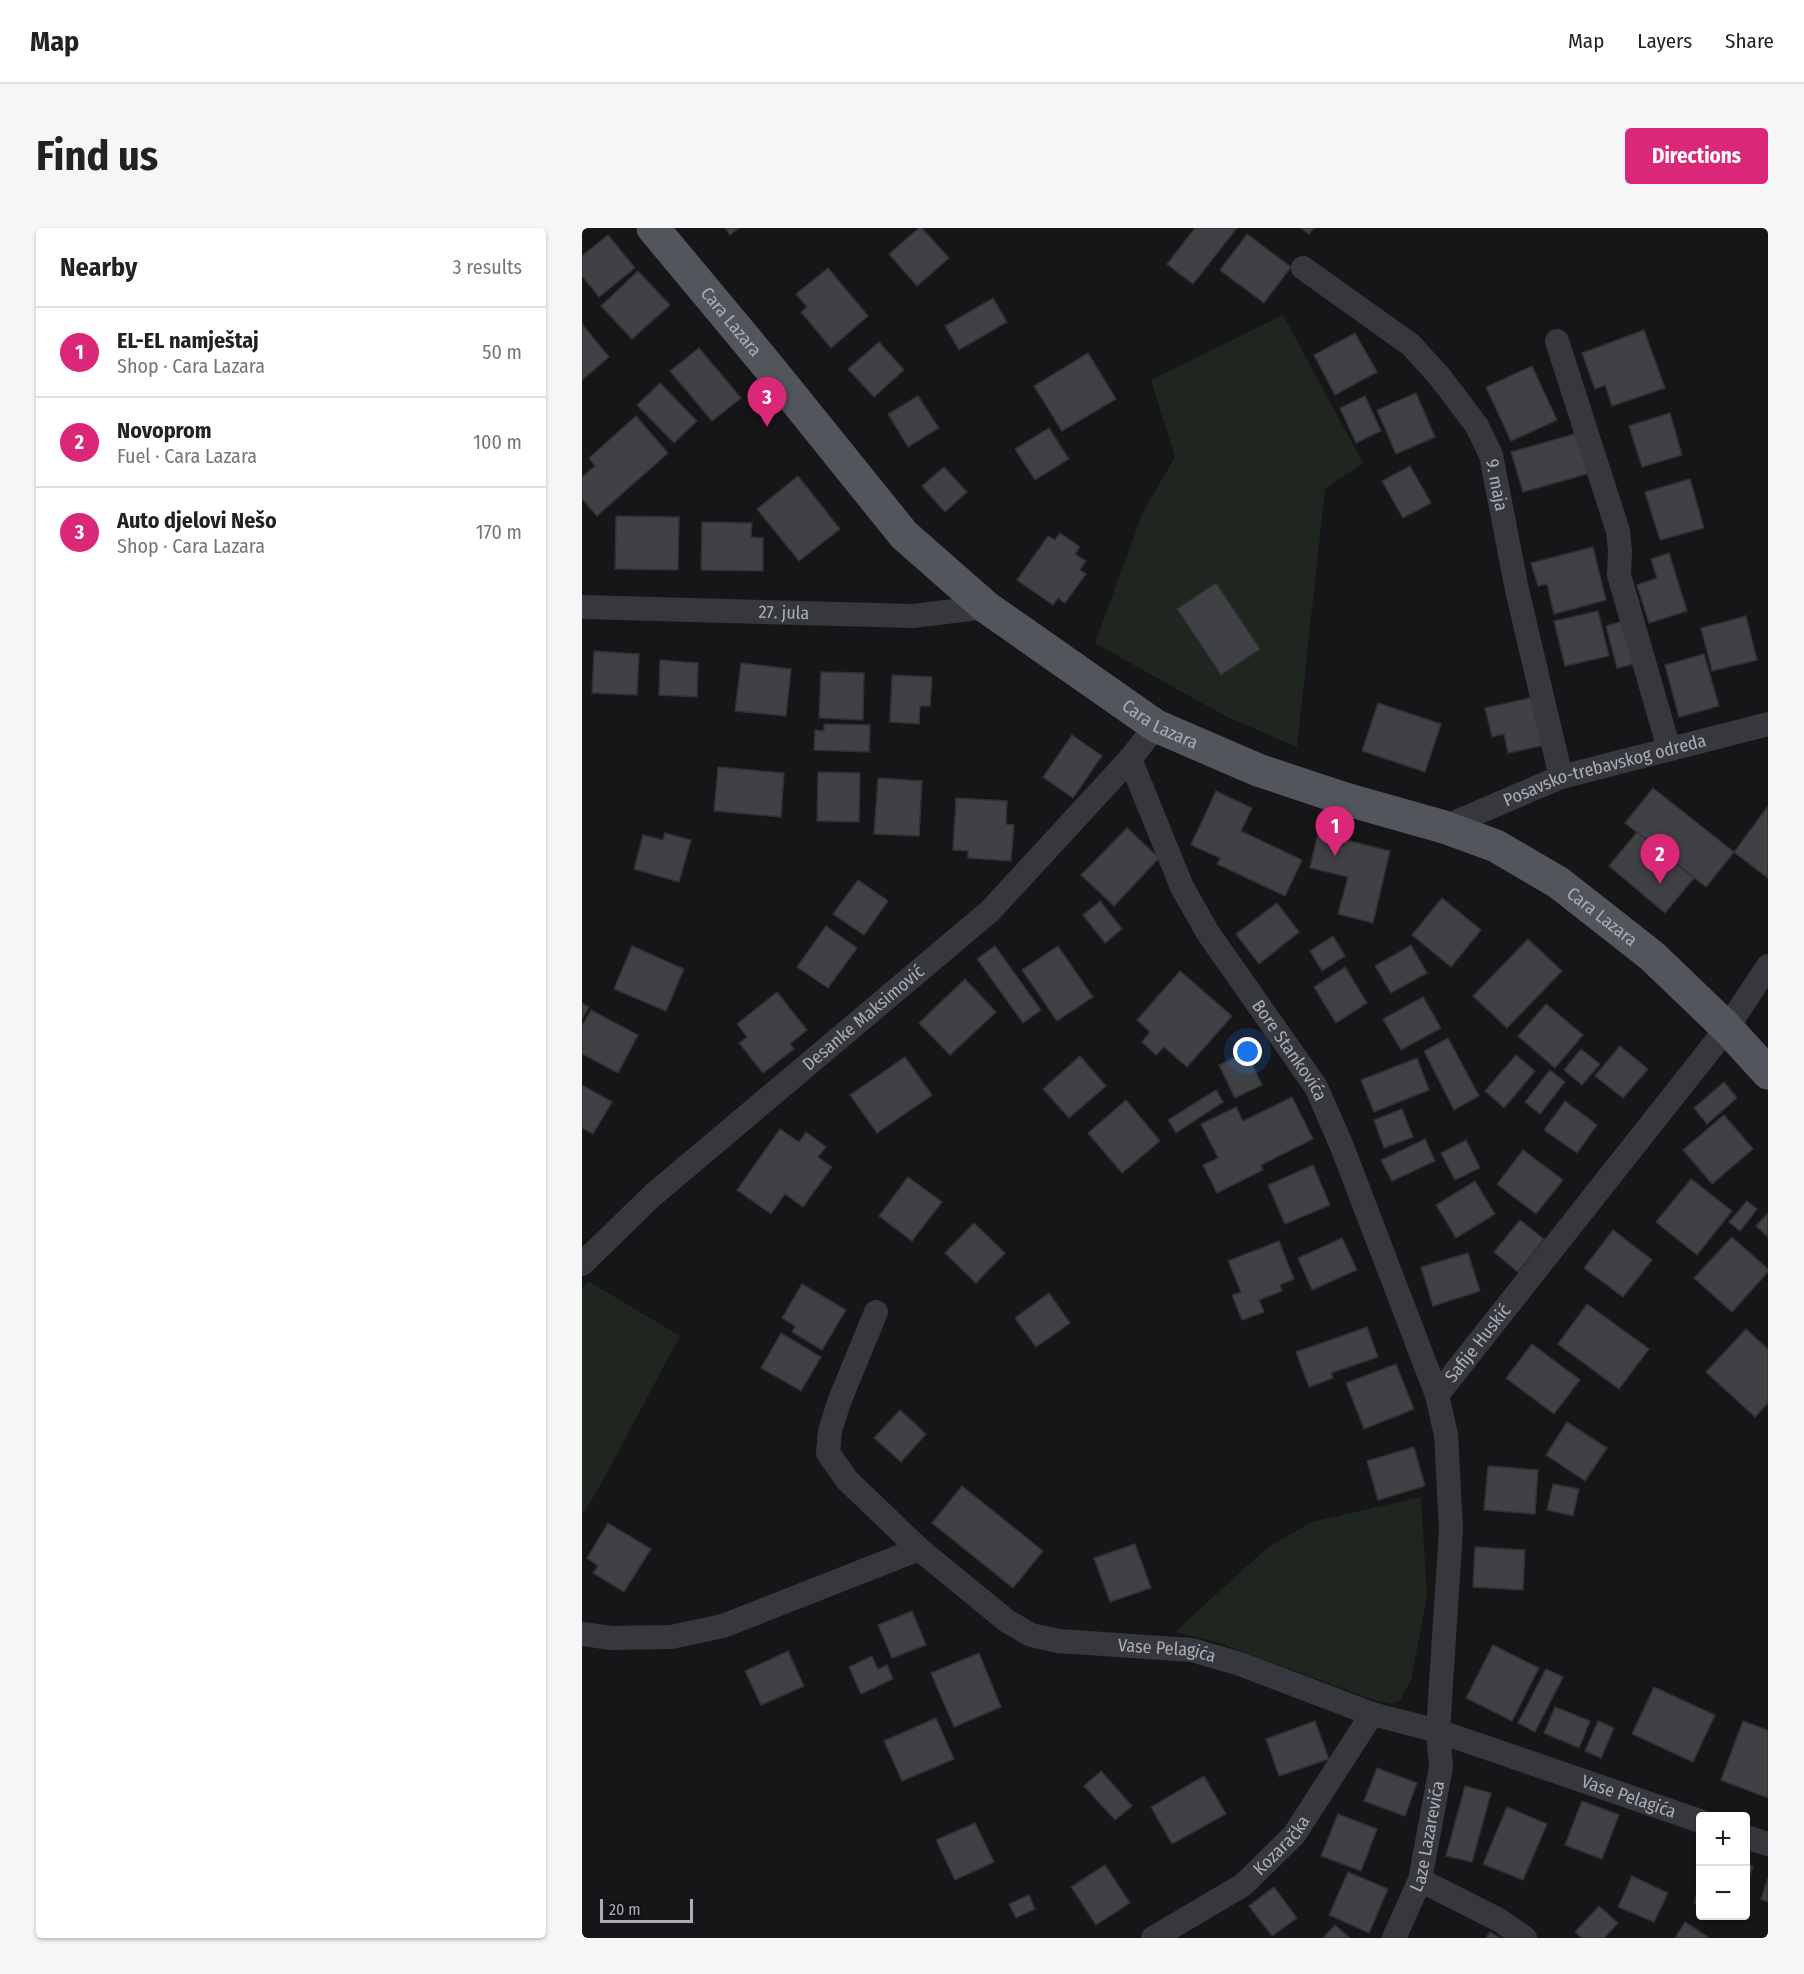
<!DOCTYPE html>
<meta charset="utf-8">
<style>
body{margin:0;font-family:"Fira Sans Condensed",sans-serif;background:#f6f6f6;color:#222}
.controls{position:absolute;right:18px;bottom:18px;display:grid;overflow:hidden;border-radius:6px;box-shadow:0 2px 4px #0004}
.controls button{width:54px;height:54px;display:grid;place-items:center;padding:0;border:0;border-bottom:2px solid #e0e0e0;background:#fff;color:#222;font:30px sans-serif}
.scale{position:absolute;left:18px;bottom:15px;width:93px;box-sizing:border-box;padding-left:6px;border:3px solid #a8adb8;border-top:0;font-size:16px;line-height:21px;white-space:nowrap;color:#a8adb8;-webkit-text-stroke:4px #111113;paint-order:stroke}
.you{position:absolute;left:666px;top:824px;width:21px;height:21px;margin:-15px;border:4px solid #fff;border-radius:50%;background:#1a73e8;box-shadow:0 0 0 9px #1a73e833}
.badge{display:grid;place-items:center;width:39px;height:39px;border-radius:50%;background:#db2777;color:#fff;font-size:20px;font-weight:700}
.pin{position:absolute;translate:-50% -50px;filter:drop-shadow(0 2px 3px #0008)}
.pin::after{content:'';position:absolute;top:32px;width:21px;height:18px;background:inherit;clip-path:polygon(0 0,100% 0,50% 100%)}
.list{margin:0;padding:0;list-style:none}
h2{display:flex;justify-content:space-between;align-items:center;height:78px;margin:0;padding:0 24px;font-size:26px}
h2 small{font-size:20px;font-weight:400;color:#767676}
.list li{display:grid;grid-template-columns:39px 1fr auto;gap:18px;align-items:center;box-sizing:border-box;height:90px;padding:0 24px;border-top:2px solid #e0e0e0}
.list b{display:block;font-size:22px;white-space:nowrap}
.list p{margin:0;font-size:20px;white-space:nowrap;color:#767676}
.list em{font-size:20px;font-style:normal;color:#767676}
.map{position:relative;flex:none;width:1186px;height:1710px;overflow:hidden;border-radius:6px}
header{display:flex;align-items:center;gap:36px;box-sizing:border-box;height:84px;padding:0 30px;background:#fff;border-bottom:2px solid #e0e0e0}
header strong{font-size:28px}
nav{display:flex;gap:33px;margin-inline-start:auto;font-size:21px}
.intro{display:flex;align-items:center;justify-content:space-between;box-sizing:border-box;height:144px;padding:0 36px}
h1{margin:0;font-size:42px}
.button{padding:15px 27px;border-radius:6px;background:#db2777;color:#fff;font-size:21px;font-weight:700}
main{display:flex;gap:36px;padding:0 36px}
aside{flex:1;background:#fff;border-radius:6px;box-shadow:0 2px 4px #0004}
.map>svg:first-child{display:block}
</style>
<header>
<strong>Map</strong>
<nav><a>Map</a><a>Layers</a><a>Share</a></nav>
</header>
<div class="intro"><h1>Find us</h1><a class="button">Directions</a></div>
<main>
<aside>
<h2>Nearby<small>3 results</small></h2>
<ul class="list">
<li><span class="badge">1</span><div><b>EL-EL namještaj</b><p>Shop · Cara Lazara</p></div><em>50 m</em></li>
<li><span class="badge">2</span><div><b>Novoprom</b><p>Fuel · Cara Lazara</p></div><em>100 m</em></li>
<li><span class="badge">3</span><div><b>Auto djelovi Nešo</b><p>Shop · Cara Lazara</p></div><em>170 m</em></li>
</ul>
</aside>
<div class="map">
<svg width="1186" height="1710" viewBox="0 0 1186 1710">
<rect width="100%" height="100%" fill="#161618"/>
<g fill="#1e261f">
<path d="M701,87L781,235L743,261L715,519L643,488L513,415L561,284L593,229L569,152Z"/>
<path d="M6,1053L98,1108L15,1263L0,1287V1060Z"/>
<path d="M839,1269L845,1369L829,1452L819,1471L810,1476L794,1473L637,1415L593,1404L677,1327L695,1314L730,1294Z"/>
</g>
<g fill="#404145" stroke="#303034" stroke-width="1.5">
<path d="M143,0H157L148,7Z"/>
<path d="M337,0H340L367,30L335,58L307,26Z"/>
<path d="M613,0H655L611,56L585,36Z"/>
<path d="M719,0H732L727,6Z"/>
<path d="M665,6L709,39L682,75L638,42Z"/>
<path d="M26,7L53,40L17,69L0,48V28Z"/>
<path d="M246,40L286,88L249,120L219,84L225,79L214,66Z"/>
<path d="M56,43L88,77L50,111L19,78Z"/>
<path d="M411,70L425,94L377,122L363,98Z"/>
<path d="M0,96L27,129L0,152Z"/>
<path d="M1062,102L1083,160L1030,178L1023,157L1013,161L1000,125Z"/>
<path d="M773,105L795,144L753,167L732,127Z"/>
<path d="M297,114L322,142L292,169L266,141Z"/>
<path d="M117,120L159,170L130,193L88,143Z"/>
<path d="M506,125L534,171L480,203L452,158Z"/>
<path d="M950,138L975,192L929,213L904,159Z"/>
<path d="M78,155L115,193L92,215L55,177Z"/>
<path d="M834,165L853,209L814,226L795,182Z"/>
<path d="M336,168L357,200L326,219L306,186Z"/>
<path d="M783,168L799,203L774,215L758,180Z"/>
<path d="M1088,185L1100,227L1060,239L1047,198Z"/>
<path d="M54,188L86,225L15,288L0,271V249L13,238L7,230Z"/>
<path d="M467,200L487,231L453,252L433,221Z"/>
<path d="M1000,204L1012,244L941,264L929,224Z"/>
<path d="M828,238L849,275L821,290L800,253Z"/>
<path d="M362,239L385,264L363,284L340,258Z"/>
<path d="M216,248L258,301L217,333L175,281Z"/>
<path d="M1108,251L1122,300L1078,312L1063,264Z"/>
<path d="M34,288L97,289L96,342L33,341Z"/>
<path d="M120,294L170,295L169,309L181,310V343L119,342Z"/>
<path d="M478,305L498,319L493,326L504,333L498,342L504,346L483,375L476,370L471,377L435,352L466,308L473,312Z"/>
<path d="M1011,319L1024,372L972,386L965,356L956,358L949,335Z"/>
<path d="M1087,325L1105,383L1067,395L1055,357L1075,350L1069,331Z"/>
<path d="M634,355L678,421L639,447L595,381Z"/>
<path d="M1016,383L1027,428L983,438L972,393Z"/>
<path d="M1164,388L1175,432L1130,443L1119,400Z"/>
<path d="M1041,393L1052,436L1035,440L1024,398Z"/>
<path d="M12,423L57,426L55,467L10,465Z"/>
<path d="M1122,426L1137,478L1097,489L1083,437Z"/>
<path d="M78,432L116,435L115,469L77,467Z"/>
<path d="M159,435L209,441L204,488L153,483Z"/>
<path d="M239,444L282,445L281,492L237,490Z"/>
<path d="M310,447L350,449L348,478H338L337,496L308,494Z"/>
<path d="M952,469L963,517L926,525L922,506L910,509L903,480Z"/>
<path d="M796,475L859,496L843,544L780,523Z"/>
<path d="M242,496L288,497L287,524L232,522L233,502L242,503Z"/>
<path d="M490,507L520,528L491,570L461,549Z"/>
<path d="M136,539L202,545L199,589L132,583Z"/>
<path d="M236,544L278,545L277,594L235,593Z"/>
<path d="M296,550L340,553L337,608L292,606Z"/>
<path d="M1071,560L1152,624L1124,659L1043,595Z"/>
<path d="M634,563L670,580L659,603L720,632L703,668L635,636L638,630L609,617Z"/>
<path d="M374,570L425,573L424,596L432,597L429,633L386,630V623L371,622Z"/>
<path d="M1186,578V650L1152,624Z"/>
<path d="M545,600L577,630L532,678L499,647Z"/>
<path d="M1055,604L1112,650L1083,685L1027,638Z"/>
<path d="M83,605L109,612L97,654L52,641L61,607L81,612Z"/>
<path d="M736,605L808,623L791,695L756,686L766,649L728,640Z"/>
<path d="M276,652L306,673L282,707L251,686Z"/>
<path d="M860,670L899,702L869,739L830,707Z"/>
<path d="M518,673L540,701L523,715L501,687Z"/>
<path d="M695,675L717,704L677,736L654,706Z"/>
<path d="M244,698L275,720L246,760L215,739Z"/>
<path d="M751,708L763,728L740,743L728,723Z"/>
<path d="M946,711L980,743L925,800L891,768Z"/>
<path d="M829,717L845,745L809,765L793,738Z"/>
<path d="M50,718L102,741L84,783L32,761Z"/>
<path d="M413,718L459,782L441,795L395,731Z"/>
<path d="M476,718L511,769L475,793L440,742Z"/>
<path d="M763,739L785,775L754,795L732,759Z"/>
<path d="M598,743L650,788L605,839L582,819L574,827L560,814L568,804L555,792Z"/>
<path d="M383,751L414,784L368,827L337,795Z"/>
<path d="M195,764L225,802L208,816L212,821L181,845L157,815L165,809L155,796Z"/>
<path d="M841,769L859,800L819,822L801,791Z"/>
<path d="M0,775L7,779L0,791Z"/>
<path d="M964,776L1001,807L973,840L936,808Z"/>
<path d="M9,782L56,807L36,845L0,826V798Z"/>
<path d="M866,810L897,868L872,882L842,823Z"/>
<path d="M1038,818L1066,841L1041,870L1013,848Z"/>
<path d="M999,821L1018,836L1000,857L982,842Z"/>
<path d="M664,824L680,857L653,870L637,837Z"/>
<path d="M934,827L953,843L922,880L903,863Z"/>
<path d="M498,828L524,858L487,890L461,861Z"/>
<path d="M323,829L350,867L295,905L268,867Z"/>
<path d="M835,830L847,862L792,884L779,852Z"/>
<path d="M968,842L983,854L958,886L943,874Z"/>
<path d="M1142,854L1155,870L1125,896L1112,880Z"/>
<path d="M0,857L30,874L11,906L0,900Z"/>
<path d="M634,862L641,874L594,905L586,892Z"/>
<path d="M710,869L731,911L679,937L681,942L635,965L621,937L636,930L619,896L654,879L661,893Z"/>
<path d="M544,872L578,913L540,945L506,905Z"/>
<path d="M983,873L1015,897L995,925L962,902Z"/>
<path d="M820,881L831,909L802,920L792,892Z"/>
<path d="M1142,887L1171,921L1130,956L1101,922Z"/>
<path d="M198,901L217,914L224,904L244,919L236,929L250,939L221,979L203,966L189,986L155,962Z"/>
<path d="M843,911L853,933L810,953L799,932Z"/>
<path d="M884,912L898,940L873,952L859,925Z"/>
<path d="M941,922L981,952L954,986L915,956Z"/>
<path d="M731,937L748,977L703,996L686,957Z"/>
<path d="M326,949L360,974L330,1013L297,988Z"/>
<path d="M1109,951L1150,983L1115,1027L1074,994Z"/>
<path d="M893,953L913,986L874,1010L854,977Z"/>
<path d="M1165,973L1175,981L1158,1003L1147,994Z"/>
<path d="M1186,985V1009L1174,998Z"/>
<path d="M938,992L962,1011L936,1044L912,1024Z"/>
<path d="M392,995L423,1025L394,1055L363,1025Z"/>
<path d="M1031,1002L1070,1032L1041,1069L1002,1040Z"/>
<path d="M1150,1009L1186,1041V1044L1150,1084L1112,1050Z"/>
<path d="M760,1010L775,1042L730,1062L716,1030Z"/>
<path d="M697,1013L712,1051L698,1057L700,1063L677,1072L682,1084L660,1092L650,1067L659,1064L646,1033Z"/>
<path d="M886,1025L898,1063L851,1078L839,1039Z"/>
<path d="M220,1056L264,1082L240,1122L210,1104L213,1098L200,1090Z"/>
<path d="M467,1065L488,1095L454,1119L433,1090Z"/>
<path d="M1005,1076L1067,1121L1037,1161L976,1116Z"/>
<path d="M785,1099L796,1129L749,1145L751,1150L727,1159L714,1124Z"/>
<path d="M1164,1101L1186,1121V1175L1173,1189L1124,1144Z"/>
<path d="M199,1105L239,1129L219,1163L179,1140Z"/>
<path d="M950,1116L998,1152L972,1186L924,1150Z"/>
<path d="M814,1136L832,1181L782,1201L764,1155Z"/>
<path d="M318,1182L344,1206L319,1234L292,1210Z"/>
<path d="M985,1194L1025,1220L1003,1253L964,1227Z"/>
<path d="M832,1219L843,1258L796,1272L785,1233Z"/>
<path d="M906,1238L956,1242L953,1286L902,1282Z"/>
<path d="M971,1256L997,1261L991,1288L965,1282Z"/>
<path d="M380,1258L461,1323L431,1360L350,1295Z"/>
<path d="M26,1295L69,1321L42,1364L11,1345L16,1338L5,1330Z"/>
<path d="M553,1316L569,1360L528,1374L512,1330Z"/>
<path d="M893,1319L943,1322L941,1362L891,1359Z"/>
<path d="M330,1383L344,1417L310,1430L296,1397Z"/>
<path d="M911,1417L957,1440L930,1493L884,1470Z"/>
<path d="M206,1423L222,1458L179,1477L163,1443Z"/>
<path d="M397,1425L419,1479L372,1499L349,1445Z"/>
<path d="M290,1428L296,1441L305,1437L311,1451L279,1466L267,1439Z"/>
<path d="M964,1441L981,1449L953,1504L936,1495Z"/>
<path d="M1072,1459L1133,1487L1111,1534L1050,1506Z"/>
<path d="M973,1479L1008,1493L997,1520L962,1505Z"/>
<path d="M354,1490L372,1531L320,1553L302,1513Z"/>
<path d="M733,1493L747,1531L697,1548L684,1511Z"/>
<path d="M1016,1493L1032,1500L1019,1530L1003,1523Z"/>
<path d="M1161,1493L1186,1502V1570L1139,1552Z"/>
<path d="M795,1540L835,1555L823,1588L782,1573Z"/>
<path d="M519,1543L550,1578L533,1592L502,1558Z"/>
<path d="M622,1548L644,1586L590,1616L569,1579Z"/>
<path d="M883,1558L909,1565L890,1634L864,1628Z"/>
<path d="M1000,1573L1037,1587L1020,1631L983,1617Z"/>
<path d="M925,1579L965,1596L941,1652L901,1636Z"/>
<path d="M756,1586L795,1601L779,1643L739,1628Z"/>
<path d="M393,1595L412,1634L373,1652L354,1612Z"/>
<path d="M1164,1636L1171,1638L1164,1662Z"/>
<path d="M523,1637L548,1675L514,1697L489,1659Z"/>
<path d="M766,1644L806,1661L787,1705L747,1687Z"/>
<path d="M1050,1648L1086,1665L1072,1694L1036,1679Z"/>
<path d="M1186,1650V1674L1179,1671Z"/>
<path d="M1118,1655V1677L1112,1675Z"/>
<path d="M692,1659L715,1690L690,1708L667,1678Z"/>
<path d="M447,1667L453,1681L434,1690L427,1676Z"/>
<path d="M1017,1678L1036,1695L1022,1710H1000L993,1704Z"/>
<path d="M1103,1694L1126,1709V1710H1093Z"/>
<path d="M753,1697L768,1710H741Z"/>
<path d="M908,1704L918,1710H904Z"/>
</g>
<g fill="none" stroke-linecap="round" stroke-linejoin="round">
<g stroke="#37383d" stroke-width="24">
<path id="s1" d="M721,40L829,117L858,149L895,198L909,227L935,362L979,549"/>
<path d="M975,113L1036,303L1038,323L1037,347L1087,521"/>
<path id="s2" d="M0,379L331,388L404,379"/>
<path id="s3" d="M574,498L548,531L600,659L626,705L734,859L759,916L855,1167"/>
<path id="s4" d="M862,599L979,549L1186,496"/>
<path id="s5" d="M0,1036L71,967L408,683L548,531"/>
<path id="s6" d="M294,1084L257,1174L248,1203L246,1225L265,1252L337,1321L425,1393L449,1407L476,1413L610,1422L658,1436L790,1486L856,1503L1118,1593"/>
<path d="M0,1406L29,1410L89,1409L141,1398L337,1321"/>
<path d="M1164,1609L1186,1616"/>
<path d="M838,1652L917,1692L943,1710"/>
<path id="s7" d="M571,1710L661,1657L712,1607L790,1486"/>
<path id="s8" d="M812,1710L838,1652L859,1539L856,1503L869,1300L864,1207L855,1167L1145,800L1186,738"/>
</g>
<path stroke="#53555c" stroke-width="33" id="s9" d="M71,0L185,137L322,307L404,379L574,498L676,542L763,571L862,599L914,618L977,655L1070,728L1145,800L1186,845"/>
</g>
<g text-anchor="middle" stroke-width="6" stroke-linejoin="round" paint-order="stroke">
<g font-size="18" fill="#a8adb8" stroke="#111113">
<text dy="6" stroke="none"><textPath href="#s9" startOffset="122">Cara Lazara</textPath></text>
<text dy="6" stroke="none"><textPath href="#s1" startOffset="300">9. maja</textPath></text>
<text dy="6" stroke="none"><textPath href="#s2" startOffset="202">27. jula</textPath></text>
<text dy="6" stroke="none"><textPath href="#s9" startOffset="716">Cara Lazara</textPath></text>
<text dy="6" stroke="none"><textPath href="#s4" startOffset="171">Posavsko-trebavskog odreda</textPath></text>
<text dy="6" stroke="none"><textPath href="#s9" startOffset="1202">Cara Lazara</textPath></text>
<text dy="6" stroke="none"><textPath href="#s5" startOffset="374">Desanke Maksimović</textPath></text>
<text dy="6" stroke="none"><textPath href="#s3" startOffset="376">Bore Stankovića</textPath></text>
<text dy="6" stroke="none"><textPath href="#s8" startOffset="618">Safije Huskić</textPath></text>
<text dy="6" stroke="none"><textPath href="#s6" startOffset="561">Vase Pelagića</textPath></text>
<text dy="6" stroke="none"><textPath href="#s6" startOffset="1047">Vase Pelagića</textPath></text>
<text dy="6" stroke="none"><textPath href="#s8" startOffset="108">Laze Lazarevića</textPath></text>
<text dy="6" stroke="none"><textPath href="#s7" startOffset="160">Kozaračka</textPath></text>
</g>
</g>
</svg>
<div class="controls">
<button>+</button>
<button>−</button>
</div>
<div class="scale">20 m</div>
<div class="you"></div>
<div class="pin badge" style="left:753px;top:628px">1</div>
<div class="pin badge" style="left:1078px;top:656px">2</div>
<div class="pin badge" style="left:185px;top:199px">3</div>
</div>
</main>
